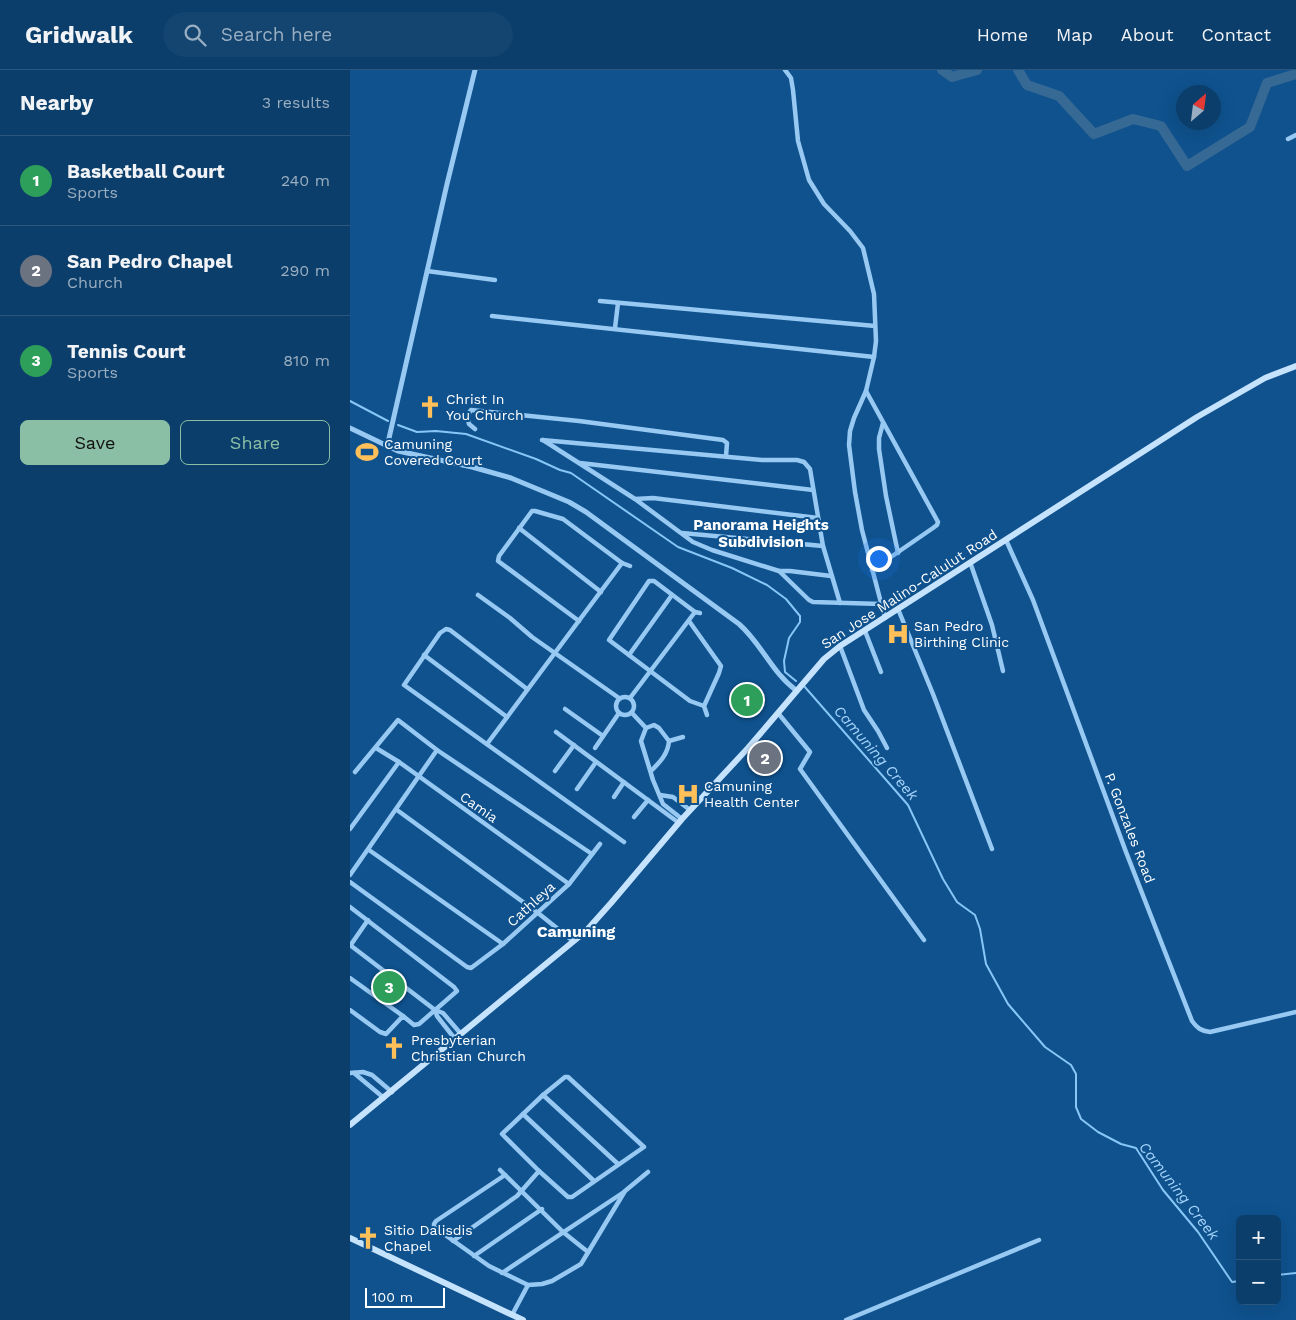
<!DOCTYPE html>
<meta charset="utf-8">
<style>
body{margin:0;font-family:"Work Sans",sans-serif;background:#144570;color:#f1f3f6}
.controls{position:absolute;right:15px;bottom:15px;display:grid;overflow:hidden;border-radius:8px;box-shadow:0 5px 20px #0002}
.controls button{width:45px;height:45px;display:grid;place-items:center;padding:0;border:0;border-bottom:1px solid #2b577e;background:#0b3e6a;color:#f1f3f6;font:25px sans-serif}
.compass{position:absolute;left:826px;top:15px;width:45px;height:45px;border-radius:50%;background:#0b3e6a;box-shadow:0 5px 20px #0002;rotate:28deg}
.scale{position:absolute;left:15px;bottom:12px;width:80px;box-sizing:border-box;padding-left:5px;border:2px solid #fff;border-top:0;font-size:14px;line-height:18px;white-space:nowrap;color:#fff;-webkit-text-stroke:4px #0f528e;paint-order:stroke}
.you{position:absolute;left:528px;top:488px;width:18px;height:18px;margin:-12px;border:4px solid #fff;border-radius:50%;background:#1a73e8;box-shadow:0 0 0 8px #1a73e833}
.badge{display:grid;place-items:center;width:32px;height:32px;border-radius:50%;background:#8abfa5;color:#fff;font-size:16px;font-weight:700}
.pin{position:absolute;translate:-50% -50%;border:2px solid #fff;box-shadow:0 1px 5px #0006}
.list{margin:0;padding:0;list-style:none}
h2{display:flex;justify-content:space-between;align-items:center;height:65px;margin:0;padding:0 20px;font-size:21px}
h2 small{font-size:16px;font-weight:400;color:#9aaec1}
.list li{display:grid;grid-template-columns:32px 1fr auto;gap:15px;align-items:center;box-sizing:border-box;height:90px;padding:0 20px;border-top:1px solid #2b577e}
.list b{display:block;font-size:19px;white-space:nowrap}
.list p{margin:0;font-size:16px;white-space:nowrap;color:#9aaec1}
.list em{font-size:16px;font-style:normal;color:#9aaec1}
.actions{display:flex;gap:10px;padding:15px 20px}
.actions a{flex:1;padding:11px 0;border:1px solid #8abfa5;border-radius:8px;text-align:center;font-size:18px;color:#8abfa5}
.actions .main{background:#8abfa5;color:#111}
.icon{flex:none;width:28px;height:28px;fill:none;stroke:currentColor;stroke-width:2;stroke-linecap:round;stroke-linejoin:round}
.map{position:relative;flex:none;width:946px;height:1250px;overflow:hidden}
header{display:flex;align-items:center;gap:30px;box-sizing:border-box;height:70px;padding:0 25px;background:#0b3e6a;border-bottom:1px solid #2b577e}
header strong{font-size:24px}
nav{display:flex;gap:28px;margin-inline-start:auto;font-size:18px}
.search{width:350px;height:45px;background:#144570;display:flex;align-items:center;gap:12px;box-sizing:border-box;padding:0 18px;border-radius:28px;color:#9aaec1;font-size:19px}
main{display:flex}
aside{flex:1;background:#0b3e6a}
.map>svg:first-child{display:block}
</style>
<header>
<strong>Gridwalk</strong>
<div class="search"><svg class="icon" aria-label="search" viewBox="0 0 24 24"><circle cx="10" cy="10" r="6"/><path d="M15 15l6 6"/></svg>Search here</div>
<nav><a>Home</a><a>Map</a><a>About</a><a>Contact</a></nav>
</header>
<main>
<aside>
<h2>Nearby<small>3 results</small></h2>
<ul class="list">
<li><span class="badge" style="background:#2e9e5b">1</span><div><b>Basketball Court</b><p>Sports</p></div><em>240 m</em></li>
<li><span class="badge" style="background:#6b7280">2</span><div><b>San Pedro Chapel</b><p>Church</p></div><em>290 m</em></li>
<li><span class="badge" style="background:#2e9e5b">3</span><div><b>Tennis Court</b><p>Sports</p></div><em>810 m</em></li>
</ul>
<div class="actions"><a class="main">Save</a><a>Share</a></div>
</aside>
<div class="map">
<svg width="946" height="1250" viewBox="0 0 946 1250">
<rect width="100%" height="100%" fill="#0f528e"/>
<g fill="#1d6bac">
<path d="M400,617L409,625L394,643L385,634Z"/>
<path d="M32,903L54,920L47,931L24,914Z"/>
</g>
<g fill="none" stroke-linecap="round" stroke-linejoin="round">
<g stroke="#88c6f7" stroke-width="2">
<path d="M0,331L38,351"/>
<path d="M48,355L67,362L86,361L116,364L186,389L210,400L221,403L328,477L382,498L417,515L436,529L450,546V552L439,568L434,591L435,602L446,611"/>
<path d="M454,616L558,735L593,809L607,832L625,845L630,859L636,894L658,934L695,977L721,995L726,1004V1037L731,1049L748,1062L771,1074L786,1078L813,1120L848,1162L882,1212L890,1211"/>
<path d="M927,1205L946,1203"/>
</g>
<g stroke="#376995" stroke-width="10">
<path d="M592,0L602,7L627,0"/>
<path d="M668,0L677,15L709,26L744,64L783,49L811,56L837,96L900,57L917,13L946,4"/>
</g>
<g stroke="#97c9f3" stroke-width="4.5">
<path d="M435,0L441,8L443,20L448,71L459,110L474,134L500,161L513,178L524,224L526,271L524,287L516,321L504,348L500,361L499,375L505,422L512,460L535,548"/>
<path d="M938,69L946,65"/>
<path d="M77,201L145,210"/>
<path d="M250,231L525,256"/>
<path d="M142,246L524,287"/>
<path d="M265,258L268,233"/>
<path d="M516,321L588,452L587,455L583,458L522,500"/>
<path d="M533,353L529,368V379L536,426L548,483"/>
<path d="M125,359L119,354L117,346L121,340L229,351L373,370L377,373L376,386"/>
<path d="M192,370L412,390H447L454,392L460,399L473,476L490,533"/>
<path d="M193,370L285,429L343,472L362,480L429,501L459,530L463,532L531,534"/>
<path d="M230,393L463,420"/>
<path d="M285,429L303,428L468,448"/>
<path d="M169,458L251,522"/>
<path d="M332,463L473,476"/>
<path d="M656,470L683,530L776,782L842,951C847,958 851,961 860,962L946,942"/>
<path d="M620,492L642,555L653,601"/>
<path d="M429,501H440L481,506"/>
<path d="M128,525L160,548L182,567L269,628"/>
<path d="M548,539L583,624L642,779"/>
<path d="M345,542L304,511H299L259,570L340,631L354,636"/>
<path d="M229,551L148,491L149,486L182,441H185L213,449L272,493L280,496"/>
<path d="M339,551L371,596L369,603L354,636L357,645"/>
<path d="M515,561L531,602"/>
<path d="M490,576L514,640L528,661L537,678"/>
<path d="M74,585L157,647"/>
<path d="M279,585L322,525"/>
<path d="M177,619L100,560L96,559L90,563L54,615L274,772"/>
<circle cx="275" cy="636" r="9"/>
<path d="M280,628L345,542L350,543"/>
<path d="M215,639L253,666"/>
<path d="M282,643L296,658L291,671L303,710L313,734L332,749"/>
<path d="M428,643L460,682L450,699L574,870"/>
<path d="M296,658L304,655L309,658L319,671C318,684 310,692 301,701"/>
<path d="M206,662L329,753"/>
<path d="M319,671L333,667"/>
<path d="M137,674L272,493"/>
<path d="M26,678L49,692L219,814"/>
<path d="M245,678L269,643"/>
<path d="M205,701L224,675"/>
<path d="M5,702L48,650L87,680L242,784"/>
<path d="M227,719L246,692"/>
<path d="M310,725L323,727L340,740"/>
<path d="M264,727L274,712"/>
<path d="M47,740L188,843L223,871"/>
<path d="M284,747L298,730"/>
<path d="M0,759L49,692"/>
<path d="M19,780L153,874"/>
<path d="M0,805L87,680"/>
<path d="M0,812L117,897L121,898L153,874L219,814L250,774"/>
<path d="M0,837L104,917L107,921L69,954L64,955L53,946L36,964L30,962L0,940"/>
<path d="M0,875L85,940L93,943L111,964"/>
<path d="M0,876L18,850"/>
<path d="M0,908L53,946"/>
<path d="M85,940L87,946L105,969"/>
<path d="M0,1003L13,1002L22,1005L42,1022"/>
<path d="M4,1003L34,1028"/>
<path d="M215,1007H218L294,1077L222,1127H218L189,1101L152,1064L193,1025Z"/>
<path d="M193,1025L268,1094"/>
<path d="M173,1044L244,1111"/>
<path d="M150,1100L213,1162L238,1182"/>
<path d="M155,1105L86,1151L84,1154V1157L139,1196L178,1215L192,1214L202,1211L231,1194L275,1121L298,1102"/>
<path d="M103,1171L167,1126L189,1101"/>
<path d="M124,1186L192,1139"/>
<path d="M152,1203L274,1122"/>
<path d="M162,1245L178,1215"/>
<path d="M496,1250L689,1170"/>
</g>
<g stroke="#97c9f3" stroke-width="5">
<path d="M0,358L48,381L122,397L161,408L219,432L236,442L389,554C412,574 421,602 447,621"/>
<path d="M37,377L97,114L125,0"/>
</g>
<g stroke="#c6e3fd" stroke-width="6">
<path d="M0,1055L236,861L261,833L332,749L398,678L474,589L490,576L847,347L915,308L946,296"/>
<path d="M0,1168L173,1250"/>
</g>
</g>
<defs>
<symbol id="church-bare" viewBox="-9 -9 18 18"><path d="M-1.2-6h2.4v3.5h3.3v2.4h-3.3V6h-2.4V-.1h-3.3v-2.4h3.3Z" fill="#ffc059" stroke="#0f528e" stroke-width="2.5" paint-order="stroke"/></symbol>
<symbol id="stadium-bare" viewBox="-9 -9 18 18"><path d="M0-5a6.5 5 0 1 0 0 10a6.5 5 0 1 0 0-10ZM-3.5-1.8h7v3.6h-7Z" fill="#ffc059" stroke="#0f528e" stroke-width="2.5" paint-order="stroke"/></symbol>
<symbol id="hospital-bare" viewBox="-9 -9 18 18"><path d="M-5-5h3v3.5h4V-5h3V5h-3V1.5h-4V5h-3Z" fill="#ffc059" stroke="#0f528e" stroke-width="2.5" paint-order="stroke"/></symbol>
</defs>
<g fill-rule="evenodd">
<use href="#church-bare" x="64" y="321" width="32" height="32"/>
<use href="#stadium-bare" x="1" y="366" width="32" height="32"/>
<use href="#hospital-bare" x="532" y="548" width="32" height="32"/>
<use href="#hospital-bare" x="322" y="708" width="32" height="32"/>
<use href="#church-bare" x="28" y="962" width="32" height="32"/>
<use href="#church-bare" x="2" y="1152" width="32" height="32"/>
</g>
<g text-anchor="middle" stroke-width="4" stroke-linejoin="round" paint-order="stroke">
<g font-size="14" fill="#fff" stroke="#0f528e" text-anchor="start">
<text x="96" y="334">Christ In<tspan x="96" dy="16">You Church</tspan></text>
<text x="34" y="379">Camuning<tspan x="34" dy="16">Covered Court</tspan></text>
<text x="564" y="561">San Pedro<tspan x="564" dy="16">Birthing Clinic</tspan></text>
<text x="354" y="721">Camuning<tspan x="354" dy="16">Health Center</tspan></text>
<text x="61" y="975">Presbyterian<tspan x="61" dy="16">Christian Church</tspan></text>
<text x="34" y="1165">Sitio Dalisdis<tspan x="34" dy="16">Chapel</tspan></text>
</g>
<g font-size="14" fill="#fff" stroke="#0f528e">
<text transform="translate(559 519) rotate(-33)" y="5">San Jose Malino-Calulut Road</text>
<text transform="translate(129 737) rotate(35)" y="5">Camia</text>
<text transform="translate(780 758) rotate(69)" y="5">P. Gonzales Road</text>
<text transform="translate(181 834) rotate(-42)" y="5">Cathleya</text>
</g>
<g font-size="15" font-weight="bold" fill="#fff" stroke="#0f528e">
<text x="411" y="460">Panorama Heights<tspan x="411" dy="17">Subdivision</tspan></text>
</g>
<g font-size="15" font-style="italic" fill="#a3d3fa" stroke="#0f528e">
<text transform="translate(526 683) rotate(49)" y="5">Camuning Creek</text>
<text transform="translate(829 1121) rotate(52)" y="5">Camuning Creek</text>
</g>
<g font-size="16" font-weight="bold" fill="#fff" stroke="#0f528e">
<text x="226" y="867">Camuning</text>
</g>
</g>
</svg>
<div class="controls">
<button>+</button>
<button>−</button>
</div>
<svg class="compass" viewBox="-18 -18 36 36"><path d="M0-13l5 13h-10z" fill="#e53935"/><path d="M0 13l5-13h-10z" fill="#9aaec1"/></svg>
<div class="scale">100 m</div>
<div class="you"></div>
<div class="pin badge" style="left:397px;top:630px;background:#2e9e5b">1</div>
<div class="pin badge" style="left:415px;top:688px;background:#6b7280">2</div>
<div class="pin badge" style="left:39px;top:917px;background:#2e9e5b">3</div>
</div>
</main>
